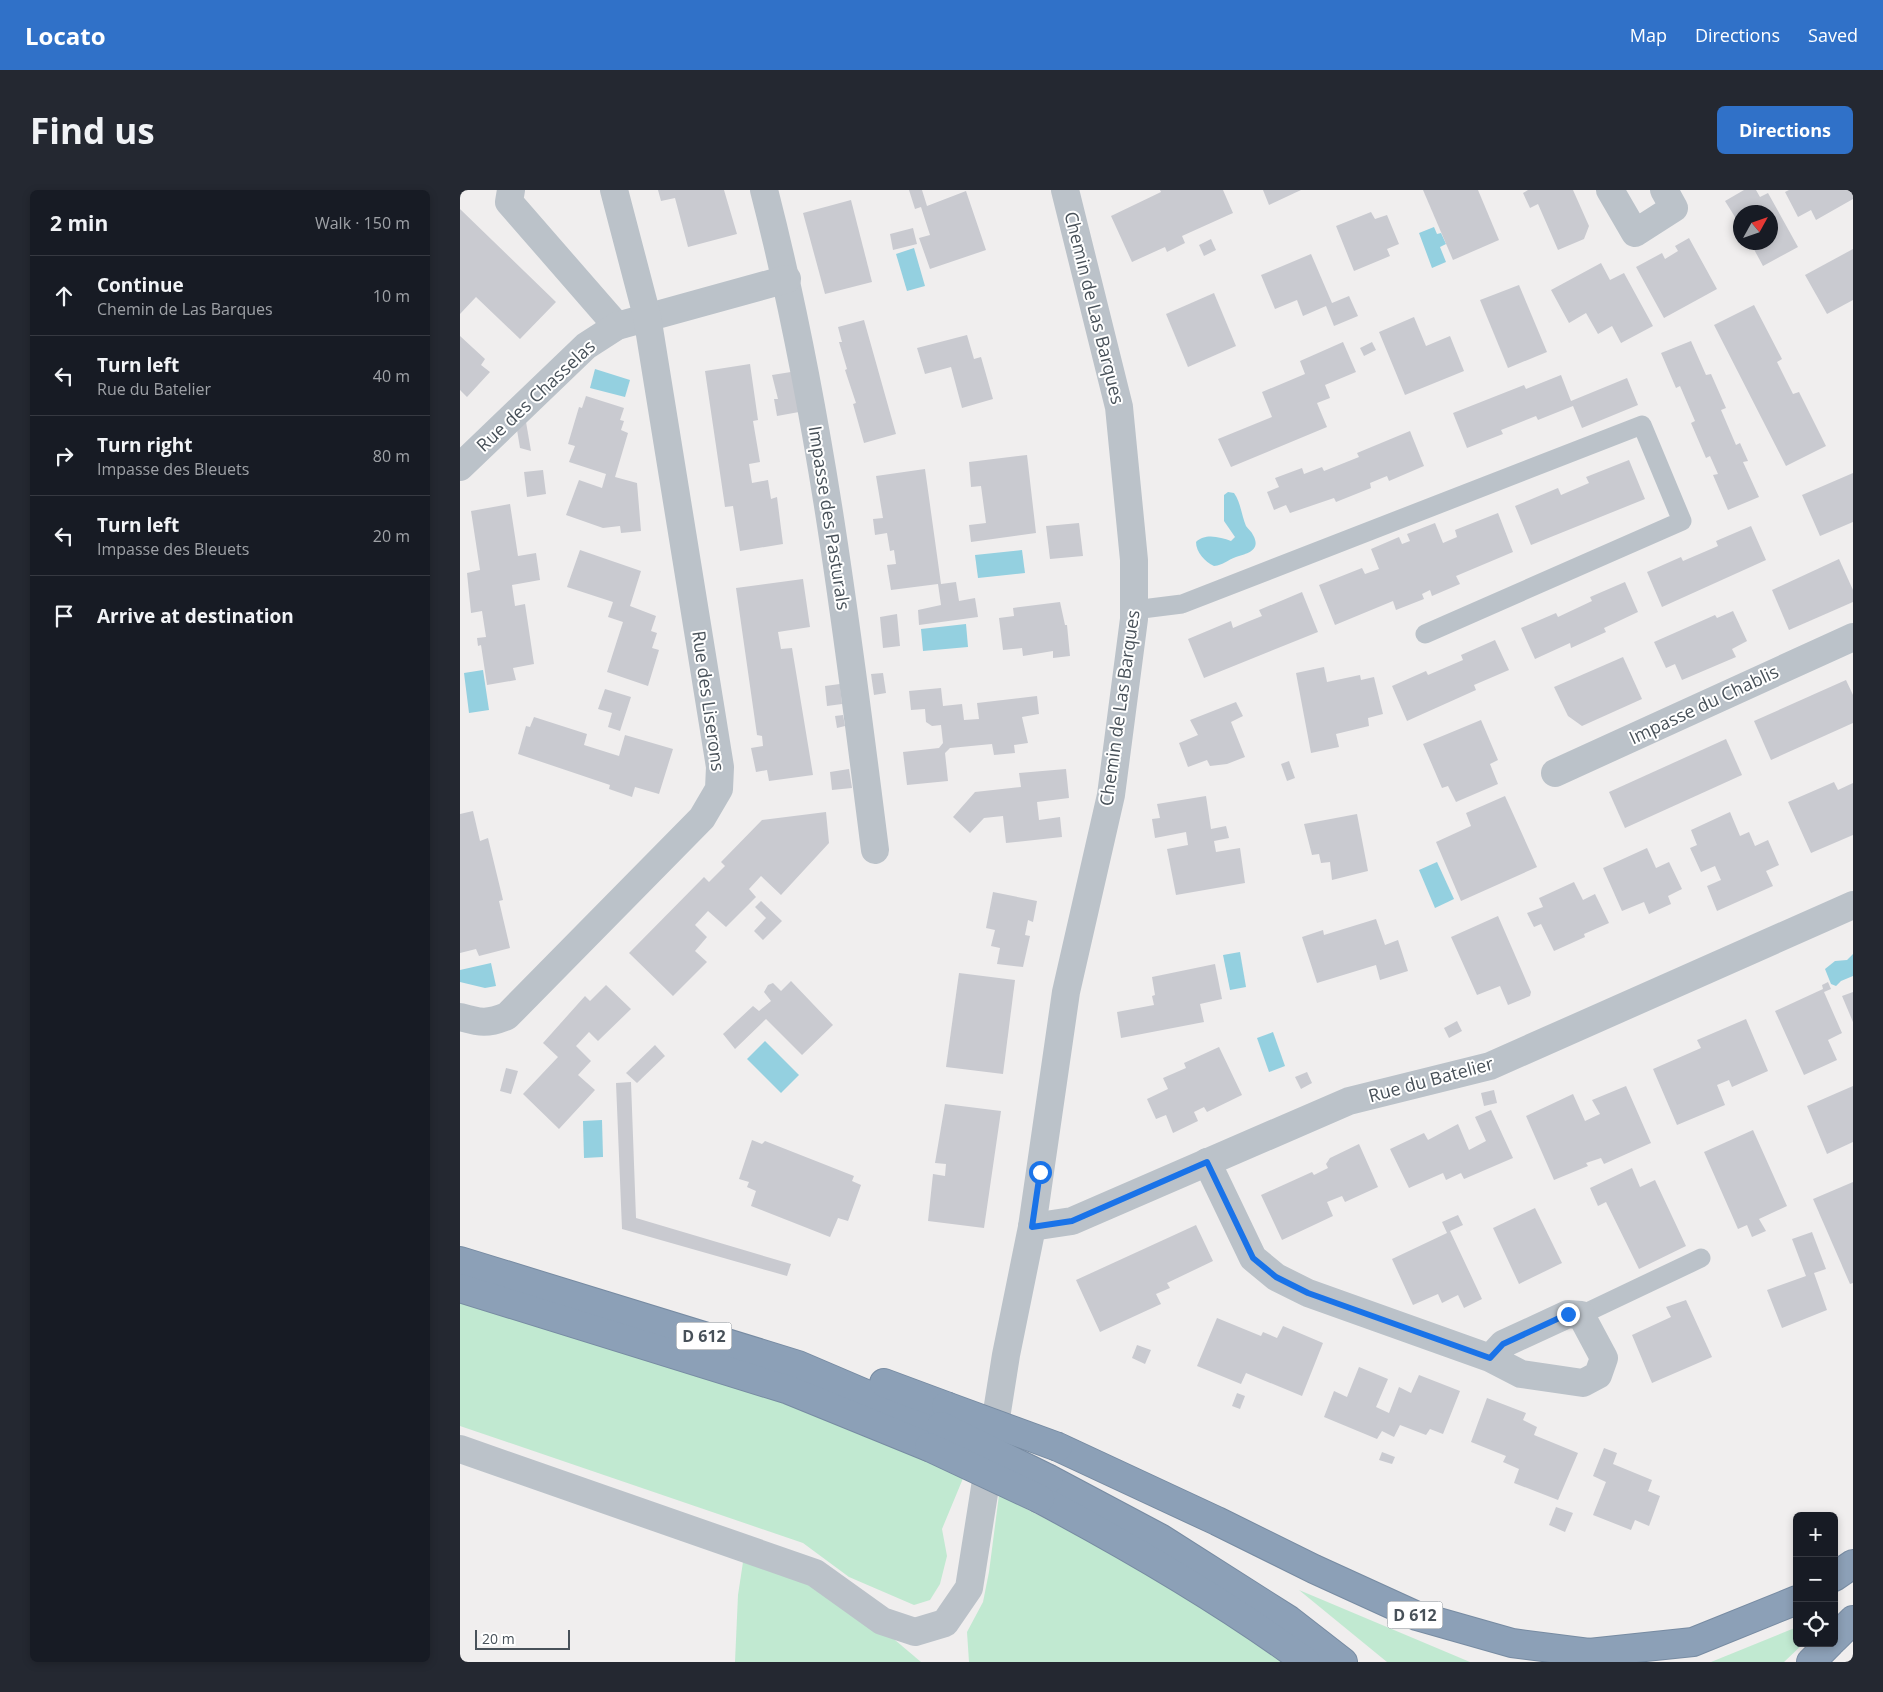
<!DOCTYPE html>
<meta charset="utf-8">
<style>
body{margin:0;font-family:"Open Sans",sans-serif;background:#242831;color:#f1f3f6}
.controls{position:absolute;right:15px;bottom:15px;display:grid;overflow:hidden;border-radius:8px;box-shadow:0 2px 8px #0003}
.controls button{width:45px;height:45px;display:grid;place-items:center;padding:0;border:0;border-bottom:1px solid #363941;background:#171b24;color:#f1f3f6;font:25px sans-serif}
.compass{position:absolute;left:1273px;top:15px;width:45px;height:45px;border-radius:50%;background:#171b24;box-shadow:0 2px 8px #0003;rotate:50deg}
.scale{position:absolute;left:15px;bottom:12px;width:95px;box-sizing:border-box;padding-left:5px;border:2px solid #485159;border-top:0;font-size:14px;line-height:18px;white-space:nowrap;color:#485159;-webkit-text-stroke:4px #fff;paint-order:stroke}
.stop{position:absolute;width:15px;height:15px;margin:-11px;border:4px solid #1a73e8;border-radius:50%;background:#fff}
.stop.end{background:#1a73e8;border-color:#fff;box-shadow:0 1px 5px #0008}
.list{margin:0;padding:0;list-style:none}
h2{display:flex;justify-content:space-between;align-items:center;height:65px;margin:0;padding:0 20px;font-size:21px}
h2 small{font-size:16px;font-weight:400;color:#9ea1a6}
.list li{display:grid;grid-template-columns:32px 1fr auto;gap:15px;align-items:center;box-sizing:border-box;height:80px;padding:0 20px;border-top:1px solid #363941}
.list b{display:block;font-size:19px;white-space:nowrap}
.list p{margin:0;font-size:16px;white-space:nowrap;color:#9ea1a6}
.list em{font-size:16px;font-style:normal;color:#9ea1a6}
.icon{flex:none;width:28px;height:28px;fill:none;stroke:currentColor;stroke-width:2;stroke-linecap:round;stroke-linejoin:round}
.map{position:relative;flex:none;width:1393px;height:1472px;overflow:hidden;border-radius:8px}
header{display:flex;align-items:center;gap:30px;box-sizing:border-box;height:70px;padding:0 25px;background:#3071c8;color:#fff}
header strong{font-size:24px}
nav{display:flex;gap:28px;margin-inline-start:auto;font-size:18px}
.intro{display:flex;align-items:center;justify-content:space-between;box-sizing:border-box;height:120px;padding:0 30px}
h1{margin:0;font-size:35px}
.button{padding:12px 22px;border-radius:8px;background:#3071c8;color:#fff;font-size:18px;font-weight:700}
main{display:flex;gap:30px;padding:0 30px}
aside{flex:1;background:#171b24;border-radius:8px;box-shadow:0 2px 8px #0003}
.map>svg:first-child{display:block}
</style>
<header>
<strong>Locato</strong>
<nav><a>Map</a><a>Directions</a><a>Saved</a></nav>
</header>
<div class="intro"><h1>Find us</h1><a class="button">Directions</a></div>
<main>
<aside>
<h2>2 min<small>Walk · 150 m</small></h2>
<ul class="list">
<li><svg class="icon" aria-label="ahead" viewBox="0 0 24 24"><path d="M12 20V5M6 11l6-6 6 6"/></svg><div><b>Continue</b><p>Chemin de Las Barques</p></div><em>10 m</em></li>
<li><svg class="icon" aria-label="left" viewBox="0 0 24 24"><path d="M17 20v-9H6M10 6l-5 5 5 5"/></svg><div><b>Turn left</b><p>Rue du Batelier</p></div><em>40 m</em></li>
<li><svg class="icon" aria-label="right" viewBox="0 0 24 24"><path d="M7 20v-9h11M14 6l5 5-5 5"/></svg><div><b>Turn right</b><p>Impasse des Bleuets</p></div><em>80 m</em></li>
<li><svg class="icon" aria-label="left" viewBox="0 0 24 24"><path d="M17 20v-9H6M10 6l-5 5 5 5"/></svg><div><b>Turn left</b><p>Impasse des Bleuets</p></div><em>20 m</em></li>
<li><svg class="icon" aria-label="arrive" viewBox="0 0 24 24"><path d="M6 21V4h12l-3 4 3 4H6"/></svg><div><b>Arrive at destination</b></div></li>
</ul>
</aside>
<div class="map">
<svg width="1393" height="1472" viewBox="0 0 1393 1472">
<rect width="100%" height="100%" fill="#f0eeee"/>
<g fill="#c1e9d1">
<path d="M0,1113L290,1196L504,1286L482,1339L487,1366L480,1394L470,1410L454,1415L389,1387L343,1353L0,1236Z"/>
<path d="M539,1305L690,1382L826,1472H509L507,1442L523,1412L529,1382Z"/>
<path d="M283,1372L358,1395L435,1450L461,1472H275L278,1405Z"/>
<path d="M839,1400L1010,1472H927Z"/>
<path d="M1337,1437V1453H1344L1324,1472H1251Z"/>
</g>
<g fill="#94d0e0">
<path d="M974,37L977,44L981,43L986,54L980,57L986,72L972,78L959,43Z"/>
<path d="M454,58L465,96L447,101L436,64Z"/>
<path d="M135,179L170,190L165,207L130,198Z"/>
<path d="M768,302L774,303C781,313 781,324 786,336C788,339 792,342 793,345C802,361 786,364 776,367C767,370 764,375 754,376C745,372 736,362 736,352C745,343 760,347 771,351L775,347L764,331V305Z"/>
<path d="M562,360L565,383L518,388L515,365Z"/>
<path d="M506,434L508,457L463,461L461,439Z"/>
<path d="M23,480L29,520L9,523L4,483Z"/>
<path d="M977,672L994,709L975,718L959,680Z"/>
<path d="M780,762L786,797L770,800L763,765Z"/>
<path d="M1393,764V786L1381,791L1376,796L1371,794L1365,779L1375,771L1387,770Z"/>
<path d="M31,773L36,796L25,798L0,792V780Z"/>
<path d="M813,842L825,876L809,882L797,848Z"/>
<path d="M305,851L339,885L321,903L287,869Z"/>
<path d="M142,930L143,967L124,968L123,931Z"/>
</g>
<g fill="#c9cad0">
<path d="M198,0H264L277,44L228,57L215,8L201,11Z"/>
<path d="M449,0H462L467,16L506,1L526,60L470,79L459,48L470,45L461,17L455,19Z"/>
<path d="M700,0H763L773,23L722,46L725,53L707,62L705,57L672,72L651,26L701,2Z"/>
<path d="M803,0H841L809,15Z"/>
<path d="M963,0H1018L1039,50L993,70Z"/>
<path d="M1068,0H1113L1129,36L1124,49L1098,60L1078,14L1070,18L1063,3Z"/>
<path d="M1284,0H1296L1300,7L1308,3L1338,57L1303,76L1290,52H1310V22H1280V35L1265,11Z"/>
<path d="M1329,0H1393V9L1356,30L1351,20L1338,27L1325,2Z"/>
<path d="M391,10L412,92L365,104L343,23Z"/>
<path d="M0,19L96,112L60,149L16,107L0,124Z"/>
<path d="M911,22L915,29L927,25L939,54L927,59L930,66L894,81L876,36Z"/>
<path d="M453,38L457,54L433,60L430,44Z"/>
<path d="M1229,48L1257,99L1204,128L1176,77L1202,63L1205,69L1218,61L1215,56Z"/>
<path d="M751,49L756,60L744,66L739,55Z"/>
<path d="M1393,59V110L1367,124L1345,85Z"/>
<path d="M851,64L872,113L889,106L898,126L874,136L866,116L843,126L837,110L815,119L801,85Z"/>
<path d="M1141,73L1150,90L1164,83L1193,136L1161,153L1152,136L1138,144L1126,123L1109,133L1091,100Z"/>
<path d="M1059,95L1087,162L1048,178L1020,110Z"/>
<path d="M754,103L776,156L728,177L706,124Z"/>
<path d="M1294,115L1322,169L1317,172L1333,204L1339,202L1366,256L1326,276L1254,135Z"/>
<path d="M954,127L966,156L990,146L1004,181L945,205L919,142Z"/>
<path d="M404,130L436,244L404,253L393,214L396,213L385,180L387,179L379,152H382L378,137Z"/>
<path d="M507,145L514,169L521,167L533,209L502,218L491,177L465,184L457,158Z"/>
<path d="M0,146L25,169L21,175L30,182L7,207L0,200Z"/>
<path d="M1231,151L1246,185L1251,184L1266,218L1261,220L1276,255L1280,253L1288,271L1283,272L1299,307L1268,320L1253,285L1258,284L1250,266L1246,268L1231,233L1235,231L1220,196L1216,198L1201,163Z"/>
<path d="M883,152L896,182L865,195L870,208L857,213L867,237L771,277L758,249L812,227L802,202L845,184L840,171Z"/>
<path d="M912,152L916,160L904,166L900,158Z"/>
<path d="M290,174L298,230L293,231L300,272L289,274L292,293L308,290L311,309L317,307L323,354L280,361L273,316L265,317L245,181Z"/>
<path d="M331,182L339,222L317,226L314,209H318L312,185Z"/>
<path d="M1101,185L1111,211L1167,188L1178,215L1122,238L1113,216L1078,230L1076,226L1041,240L1043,244L1007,258L993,223L1064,195L1066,199Z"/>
<path d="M126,206L164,218L160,230L164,231L161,240L168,243L155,287L177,293L181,341L161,343L160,336L143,338L106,325L119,290L142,298L146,284L109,272L115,256L108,254L119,217L122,218Z"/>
<path d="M66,232L71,261L60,258L57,240Z"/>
<path d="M950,241L964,276L929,291L927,286L910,293L911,298L876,312L874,308L830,323L826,315L814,320L807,302L819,297L815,288L842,278L844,284L862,277L864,281L899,267L897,263Z"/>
<path d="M567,265L576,343L511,352L509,335L526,333L521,296L511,297L509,272Z"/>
<path d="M1169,270L1185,309L1071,355L1055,316L1098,298L1101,305L1129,293L1126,287Z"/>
<path d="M465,279L481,394L496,392L499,411L515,408L518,427L459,435L458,420L481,415L478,394L431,400L427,375L436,374L434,360L430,361L427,343L415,345L413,329L423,328L416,286Z"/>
<path d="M83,280L86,304L67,307L64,282Z"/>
<path d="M1393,283V332L1360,346L1342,305Z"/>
<path d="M50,314L58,366L76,363L80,390L52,395L55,416L65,414L74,474L53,478L56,490L27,495L21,455L18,456L17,448L26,447L22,421L11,423L7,383L20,380L11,321Z"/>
<path d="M1038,323L1053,362L996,386L1000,394L972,406L970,400L962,404L964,409L936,420L933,411L875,435L859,395L902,378L905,384L919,379L911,359L939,347L942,354L950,351L947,344L975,333L983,353L997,347L995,340Z"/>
<path d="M619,333L623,366L590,369L586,336Z"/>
<path d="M1291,336L1306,370L1202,417L1187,382L1221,367L1223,371L1258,356L1256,351Z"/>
<path d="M120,360L181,381L170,416L196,426L191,441L197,443L192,458L199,460L188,496L147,482L163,432L148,427L153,412L107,397Z"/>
<path d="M1379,369L1393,400V412L1329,440L1312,400Z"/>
<path d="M343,389L350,437L318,442L321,459L332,458L353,585L309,591L307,580L296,582L291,558L303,556L302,546L297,545L276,398Z"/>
<path d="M1165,392L1178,422L1144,438L1146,442L1111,458L1110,453L1075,469L1061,438L1096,423L1098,427L1132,411L1130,407Z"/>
<path d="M842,402L858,442L744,488L728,449L771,431L773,438L787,432L802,426L799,420Z"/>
<path d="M600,412L605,435H607L610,466L593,468V461L563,466L562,458L543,460L539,428L554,426L553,418Z"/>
<path d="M1273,421L1287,451L1272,459L1276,467L1222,490L1215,474L1206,478L1194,452L1255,425L1257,428Z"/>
<path d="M437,424L440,456L423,458L420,427Z"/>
<path d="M1035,450L1049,480L1014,495L1016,500L947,531L932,496L966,481L968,485L1003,470L1001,465Z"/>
<path d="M1163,467L1182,509L1122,536L1108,526L1094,497Z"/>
<path d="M864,477L867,492L900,485L901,490L914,487L923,524L908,528L909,536L876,544L879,557L851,563L836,483Z"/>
<path d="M423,483L426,503L414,505L411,484Z"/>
<path d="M1386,490L1393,505V533L1311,570L1294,531Z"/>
<path d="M380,494L382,514L367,516L365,496Z"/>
<path d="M481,498L483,516L502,514L504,530L519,529L517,513L577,506L579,524L562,527L568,553L554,555L555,563L534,565L532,554L490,558L485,563L488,591L447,595L443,562L479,558L483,553L481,535L472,536L466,532L465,519L451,520L449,501Z"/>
<path d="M145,499L171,507L160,541L148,537L152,523L138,519Z"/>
<path d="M776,512L783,526L771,532L785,567L767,574L750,576L747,570L728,577L719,553L738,545L730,530Z"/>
<path d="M383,525L385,536L377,538L375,526Z"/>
<path d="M74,527L127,544L124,555L159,566L165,545L213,559L199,604L175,597L172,607L149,599L150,595L58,564L66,536L70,537Z"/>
<path d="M1021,530L1038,570L1030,574L1038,594L996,612L988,596L982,598L963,554Z"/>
<path d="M1266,549L1282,585L1165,638L1149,602Z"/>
<path d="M829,571L835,588L827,591L821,574Z"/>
<path d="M389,579L392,598L372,600L370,582Z"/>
<path d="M606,579L609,608L577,612L579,630L600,627L602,647L546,653L543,626L524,628L510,643L493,627L515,602L561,597L559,583Z"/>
<path d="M1374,592L1378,600L1393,593V645L1351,663L1328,612Z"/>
<path d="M746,606L751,639L766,636L769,648L754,651L756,662L780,658L785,693L716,705L707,659L728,655L726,642L695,648L692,629L700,628L697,614Z"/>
<path d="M1045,606L1077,677L1001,711L976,652L1011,636L1006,623Z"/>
<path d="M13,621L20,651L28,648L43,710L39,711L50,758L19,766L16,759L0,763V624Z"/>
<path d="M366,622L369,653L321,705L301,686L289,699L296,707L266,737L248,721L235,735L247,747L235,761L247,772L213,806L169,763L244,687L249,692L265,676L261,672L302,630Z"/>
<path d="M1270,622L1280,646L1289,642L1295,656L1308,650L1319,675L1306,681L1313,696L1257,721L1247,696L1261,690L1255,676L1241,682L1230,658L1237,655L1231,640Z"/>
<path d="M897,624L908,681L872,690L870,672L861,673L859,664L852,665L844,634Z"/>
<path d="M1187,658L1196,678L1209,672L1222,699L1208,706L1211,714L1189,724L1184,712L1162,721L1143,678Z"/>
<path d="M1114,692L1123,710L1135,704L1149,733L1124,744L1125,747L1094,761L1081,734L1074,737L1067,723L1083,717L1079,708Z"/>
<path d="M533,702L577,711L573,732L568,730L565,745L570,746L563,777L537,774L540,758L531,756L535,740L526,738Z"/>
<path d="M301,711L322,731L303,750L294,741L306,728L295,717Z"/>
<path d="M1038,726L1071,802L1070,806L1048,815L1040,796L1017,805L991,747Z"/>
<path d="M916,729L925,755L938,750L948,781L920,790L916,775L857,793L842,747L863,740L864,745Z"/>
<path d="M755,774L762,809L740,814L744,832L661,848L657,822L694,815L692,806L695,805L692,787Z"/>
<path d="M499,783L555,790L543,884L486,877Z"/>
<path d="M331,791L373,835L342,865L306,829L275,859L263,844L293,816L299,821L311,811L304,802L308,795L313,793L321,801Z"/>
<path d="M1368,792L1371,799L1364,802L1382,843L1368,850L1377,870L1344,885L1315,821L1363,799L1362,795Z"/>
<path d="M146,795L171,819L138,851L129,842L116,856L131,871L118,885L135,900L99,939L63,904L98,867L83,853L125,806L130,811Z"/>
<path d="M1393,802V832L1382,806Z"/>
<path d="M1286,829L1308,881L1272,897L1269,890L1257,895L1265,915L1217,935L1193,879L1241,858L1237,850Z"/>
<path d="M997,831L1002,841L989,848L984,838Z"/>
<path d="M195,855L205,866L177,893L166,883Z"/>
<path d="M759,857L782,905L747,922L744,917L734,922L738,931L713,943L706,925L696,929L687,909L708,899L703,888L726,878L724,873Z"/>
<path d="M46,878L58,881L51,904L40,901Z"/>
<path d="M847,882L852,893L841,899L835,887Z"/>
<path d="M171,892L176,1028L331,1074L327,1086L162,1039L156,893Z"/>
<path d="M1166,896L1191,953L1144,974L1141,968L1126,973L1128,976L1094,990L1066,926L1113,904L1125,931L1140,924L1132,910Z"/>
<path d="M1393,896V952L1367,964L1347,916Z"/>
<path d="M1034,900L1037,913L1024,916L1021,903Z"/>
<path d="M485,914L541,921L524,1038L468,1031L473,984L485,986L486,974L475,973Z"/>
<path d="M1031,920L1053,968L1004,989L1001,983L986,990L983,983L949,998L930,959L964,943L968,950L998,934L1009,960L1026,951L1015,927Z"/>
<path d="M1293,940L1327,1016L1299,1029L1306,1041L1292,1047L1287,1035L1278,1039L1244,962Z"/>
<path d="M292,950L302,954L305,951L394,986L392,991L401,995L388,1031L378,1028L370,1047L291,1016L296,1001L287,997L289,992L279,989Z"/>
<path d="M899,954L918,997L885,1012L882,1006L867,1012L873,1026L822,1050L801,1005L852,982L854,985L868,978L866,974L870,968Z"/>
<path d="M1172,978L1180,997L1195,990L1226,1056L1179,1079L1146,1012L1138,1016L1130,998Z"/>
<path d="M1393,992V1093L1390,1094L1353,1009Z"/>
<path d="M1075,1018L1102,1073L1059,1094L1033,1038Z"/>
<path d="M998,1025L1003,1035L990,1041L1022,1109L1004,1118L998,1105L982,1113L978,1104L953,1115L932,1069L987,1043L982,1032Z"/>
<path d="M736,1035L753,1071L707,1093L710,1098L696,1104L701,1114L640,1142L616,1090Z"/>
<path d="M1352,1042L1366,1079L1354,1083L1367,1120L1322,1138L1307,1100L1346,1086L1332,1049Z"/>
<path d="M1226,1110L1252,1167L1192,1193L1172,1145L1211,1127L1206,1117Z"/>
<path d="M757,1128L801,1146L803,1142L817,1148L823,1136L863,1153L842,1206L786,1183L781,1194L737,1176Z"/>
<path d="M677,1155L691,1160L685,1174L672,1168Z"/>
<path d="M899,1177L928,1189L916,1217L929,1223L939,1197L951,1203L959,1185L1000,1201L983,1244L970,1239L966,1245L940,1235L934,1247L922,1241L917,1249L864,1227L874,1201L887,1207Z"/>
<path d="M777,1203L785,1206L780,1219L772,1216Z"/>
<path d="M1027,1208L1066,1223L1063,1230L1077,1237L1074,1245L1118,1263L1098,1310L1054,1293L1059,1279L1043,1272L1046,1266L1011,1252Z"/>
<path d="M1144,1258L1157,1263L1153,1274L1192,1290L1188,1301L1200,1306L1189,1336L1175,1330L1171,1340L1133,1325L1146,1292L1133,1286Z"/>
<path d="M922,1262L935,1267L932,1274L919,1270Z"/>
<path d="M1096,1317L1113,1323L1105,1342L1089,1335Z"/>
</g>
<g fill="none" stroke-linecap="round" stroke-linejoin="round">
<defs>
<g id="highway">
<path d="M0,1071L338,1175L481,1236"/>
<path d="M0,1098L329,1200L469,1257"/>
<path d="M424,1193L486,1216"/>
<path d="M598,1257L757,1331L854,1379L957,1426L1052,1453L1129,1463L1233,1452L1337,1410"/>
<path d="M589,1289L700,1348L829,1430L883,1472"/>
<path d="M580,1309C672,1358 762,1410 846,1472"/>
<path d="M1374,1387L1393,1374"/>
<path d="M1374,1449L1393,1430"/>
<path d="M1351,1472L1370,1453"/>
</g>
</defs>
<use href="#highway" stroke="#778ba2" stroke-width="30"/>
<g stroke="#bbc2c9" stroke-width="19">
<path d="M674,420L722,414L1182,235L1222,331L965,444"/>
<path d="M1121,1125L1241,1068"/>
</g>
<g stroke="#bbc2c9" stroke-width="28">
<path d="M51,0L49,12L157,136"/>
<path d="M304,0C360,217 387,439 415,660"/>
<path d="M1150,0L1175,43L1214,18L1204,0"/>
<path d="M0,277L126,156L157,136L327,89"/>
<path d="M1095,583L1393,447"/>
<path d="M0,827C20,833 28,834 47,826L242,628L259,599L260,577L187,126L154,0"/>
<path d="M747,972L793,1068L816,1087L848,1103L1030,1168L1061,1184L1123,1193L1138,1185L1144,1168L1121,1125L1108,1124L1043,1154L1030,1168"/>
<path d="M572,1037L612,1031L889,911L1030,876L1393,715"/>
<path d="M0,1259L355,1383L422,1431L455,1442L485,1433L509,1398L546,1165L572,1037L606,802L651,605L674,429V370L659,217L605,0"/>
</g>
<use href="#highway" stroke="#8ca0b7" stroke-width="28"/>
<defs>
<g id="highway-bridge">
<path d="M486,1216L598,1257"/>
<path d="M481,1236L589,1289"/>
<path d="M469,1257L580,1309"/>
</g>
</defs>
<use href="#highway-bridge" stroke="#778ba2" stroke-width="30" stroke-linecap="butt"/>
<use href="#highway-bridge" stroke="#8ca0b7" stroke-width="28"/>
</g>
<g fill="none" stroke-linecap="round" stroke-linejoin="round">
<path stroke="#1a73e8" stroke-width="6" d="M580,982L572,1037L612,1031L747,972L793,1068L816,1087L848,1103L1030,1168L1043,1154L1108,1124"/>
</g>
<g text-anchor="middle" stroke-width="4" stroke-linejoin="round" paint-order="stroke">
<g fill="#fff" stroke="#7f858b" stroke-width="1">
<rect x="216.5" y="1132.5" width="55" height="27" rx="4"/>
<rect x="927.5" y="1411.5" width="55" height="27" rx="4"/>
</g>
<g font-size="16" font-weight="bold" fill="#485159">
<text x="244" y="1152">D 612</text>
<text x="955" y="1431">D 612</text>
</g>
<g font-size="18" fill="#485159" stroke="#fff">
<text transform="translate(634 118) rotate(76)" y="6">Chemin de Las Barques</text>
<text transform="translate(76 206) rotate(-43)" y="6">Rue des Chasselas</text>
<text transform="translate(369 328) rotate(81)" y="6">Impasse des Pasturals</text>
<text transform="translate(248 511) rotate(82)" y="6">Rue des Liserons</text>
<text transform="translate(1244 515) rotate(-25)" y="6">Impasse du Chablis</text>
<text transform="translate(660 518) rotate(-82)" y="6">Chemin de Las Barques</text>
<text transform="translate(971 890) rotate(-15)" y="6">Rue du Batelier</text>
</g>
</g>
</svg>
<div class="controls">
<button>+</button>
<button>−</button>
<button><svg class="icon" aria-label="locate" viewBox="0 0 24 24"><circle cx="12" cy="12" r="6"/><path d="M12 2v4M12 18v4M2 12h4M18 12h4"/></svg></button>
</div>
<svg class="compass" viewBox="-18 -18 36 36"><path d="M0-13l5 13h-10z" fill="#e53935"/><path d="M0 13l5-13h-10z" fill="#9ea1a6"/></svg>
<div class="scale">20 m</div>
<div class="stop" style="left:580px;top:982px"></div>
<div class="stop end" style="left:1108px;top:1124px"></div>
</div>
</main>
